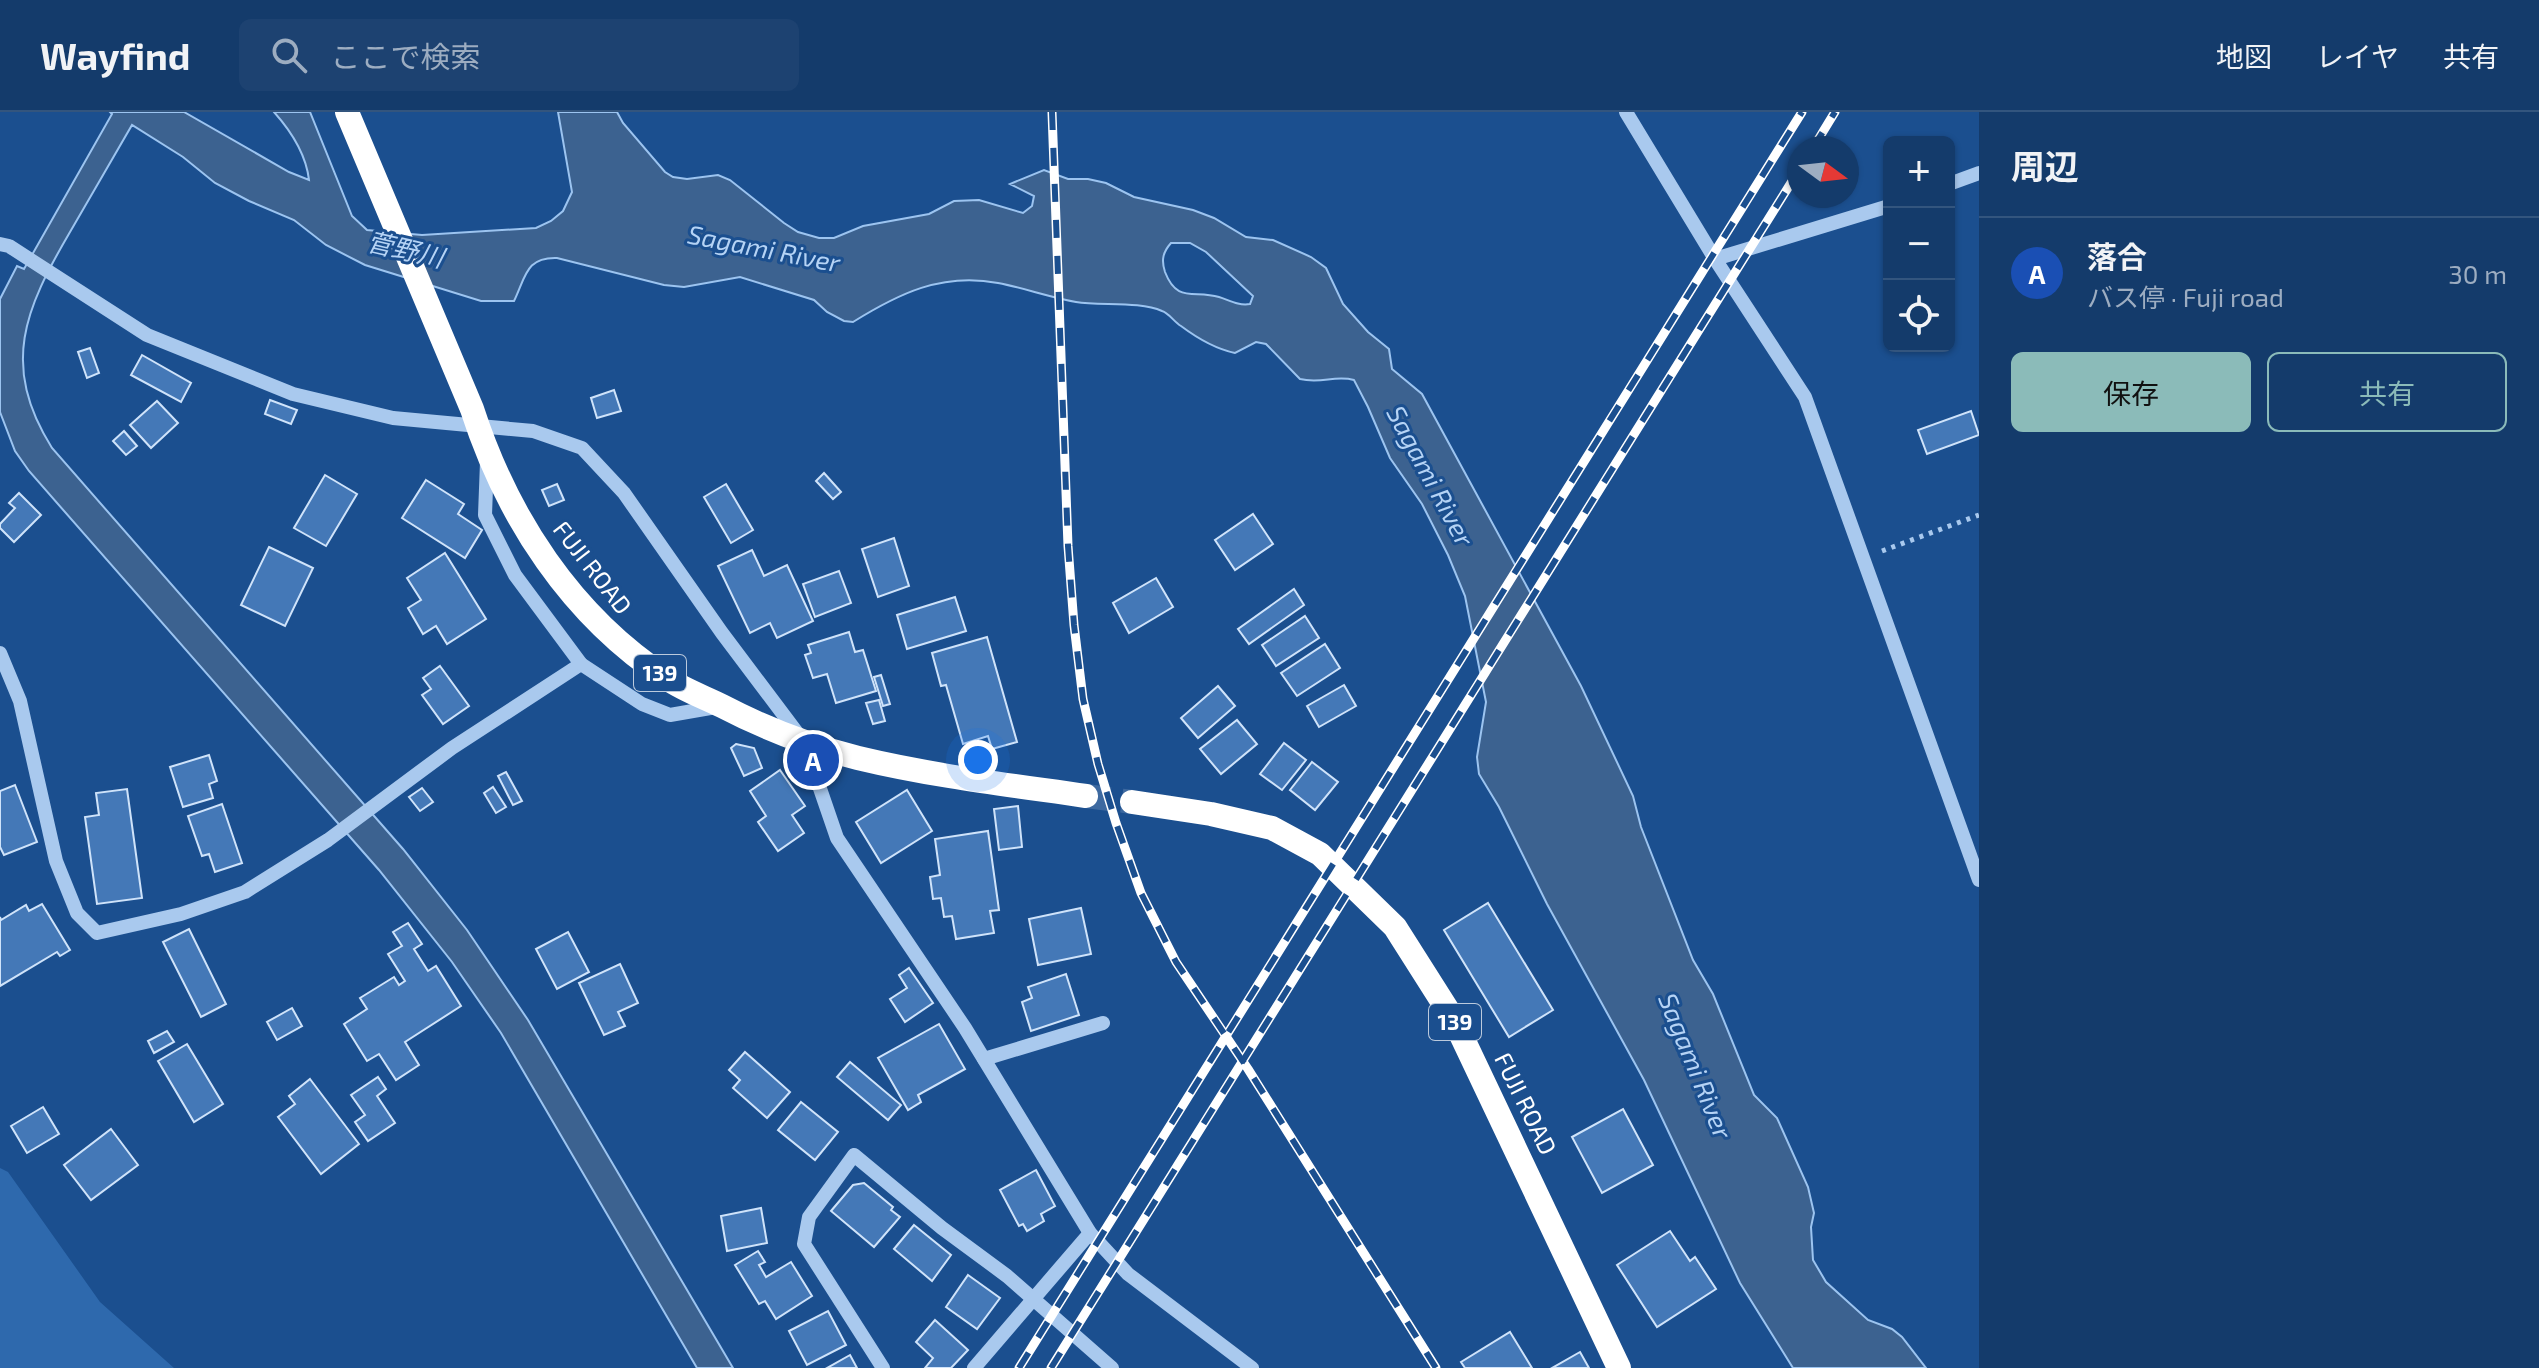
<!DOCTYPE html>
<html lang="ja">
<meta charset="utf-8">
<style>
body{margin:0;font-family:"Exo 2","Noto Sans JP",sans-serif;background:#1d4271;color:#f1f3f6}
.controls{position:absolute;right:24px;top:24px;display:grid;overflow:hidden;border-radius:12px;box-shadow:0 2px 6px #0004}
.controls button{width:72px;height:72px;display:grid;place-items:center;padding:0;border:0;border-bottom:2px solid #33557e;background:#143b6b;color:#f1f3f6;font:40px sans-serif}
.compass{position:absolute;left:1787px;top:24px;width:72px;height:72px;border-radius:50%;background:#143b6b;box-shadow:0 2px 6px #0004;rotate:105deg}
.you{position:absolute;left:978px;top:648px;width:28px;height:28px;margin:-20px;border:6px solid #fff;border-radius:50%;background:#1a73e8;box-shadow:0 0 0 12px #1a73e833}
.badge{display:grid;place-items:center;width:52px;height:52px;border-radius:50%;background:#8bbbb9;color:#fff;font-size:26px;font-weight:700}
.pin{position:absolute;translate:-50% -50%;border:4px solid #fff;box-shadow:0 2px 8px #0006}
.list{margin:0;padding:0;list-style:none}
h2{display:flex;justify-content:space-between;align-items:center;height:104px;margin:0;padding:0 32px;font-size:34px}
h2 small{font-size:26px;font-weight:400;color:#9dadc1}
.list li{display:grid;grid-template-columns:52px 1fr auto;gap:24px;align-items:center;box-sizing:border-box;height:112px;padding:0 32px;border-top:2px solid #33557e}
.list b{display:block;font-size:30px;white-space:nowrap}
.list p{margin:0;font-size:26px;white-space:nowrap;color:#9dadc1}
.list em{font-size:26px;font-style:normal;color:#9dadc1}
.actions{display:flex;gap:16px;padding:24px 32px}
.actions a{flex:1;padding:18px 0;border:2px solid #8bbbb9;border-radius:12px;text-align:center;font-size:28px;color:#8bbbb9}
.actions .main{background:#8bbbb9;color:#111}
.icon{flex:none;width:44px;height:44px;fill:none;stroke:currentColor;stroke-width:2;stroke-linecap:round;stroke-linejoin:round}
.map{position:relative;flex:none;width:1979px;height:1256px;overflow:hidden}
header{display:flex;align-items:center;gap:48px;box-sizing:border-box;height:112px;padding:0 40px;background:#143b6b;border-bottom:2px solid #33557e}
header strong{font-size:38px}
nav{display:flex;gap:44px;margin-inline-start:auto;font-size:28px}
.search{width:560px;height:72px;background:#1d4271;display:flex;align-items:center;gap:20px;box-sizing:border-box;padding:0 28px;border-radius:12px;color:#9dadc1;font-size:30px}
main{display:flex}
aside{flex:1;background:#143b6b}
.map>svg:first-child{display:block}
</style>
<header>
<strong>Wayfind</strong>
<div class="search"><svg class="icon" aria-label="search" viewBox="0 0 24 24"><circle cx="10" cy="10" r="6"/><path d="M15 15l6 6"/></svg>ここで検索</div>
<nav><a>地図</a><a>レイヤ</a><a>共有</a></nav>
</header>
<main>
<div class="map">
<svg width="1979" height="1256" viewBox="0 0 1979 1256">
<rect width="100%" height="100%" fill="#1b4f8f"/>
<path fill="#2e69ad" d="M0,1056L8,1060L100,1190L174,1256H0Z"/>
<path fill="#3c6290" stroke="#9cc4f0" stroke-width="2" fill-rule="evenodd" d="M110,0H184L289,60L309,68C306,42 291,19 274,0H310L352,104L367,118L422,123L536,116L551,109L563,99L572,80L558,0H617L623,11L665,60L673,65L687,67L718,63L730,68L784,111L798,120L819,126H834L863,114L929,102L954,89L979,88L1023,101L1032,94L1034,84L1010,72L1044,58L1068,67H1088L1106,71L1134,85L1193,98L1214,106L1246,125L1273,128L1311,145L1326,156L1343,192L1368,220L1389,237L1392,257L1422,282L1581,574L1633,684L1641,715L1693,848L1713,882L1754,983L1777,1006L1808,1075L1814,1101L1811,1115L1813,1148L1826,1170L1868,1208L1892,1217L1902,1225L1926,1256H1793L1740,1171L1644,968L1547,792L1499,695L1479,662L1477,645L1486,590L1465,484L1448,443L1422,392L1390,346L1368,295L1354,268C1335,263 1321,272 1300,267L1266,232L1256,230L1235,241C1216,237 1197,226 1181,214C1174,210 1169,201 1162,199C1140,189 1100,194 1076,190C1049,185 1024,176 998,171C942,160 898,182 853,210L844,209L827,200L814,188L740,165L684,175L664,173L557,146C526,145 526,164 514,189H481L365,153L326,133L294,108L249,89L215,71L183,45L132,13C111,49 91,84 70,120C25,197 0,253 52,336L403,737L467,818L528,908L733,1256H697L501,921L452,850L379,758L29,359L15,339L0,300V187L17,154L24,157L112,2ZM1171,131H1190L1206,140L1253,184L1250,192C1238,194 1229,188 1219,185C1193,178 1177,191 1165,160C1161,148 1163,140 1171,131Z"/>
<g fill="#4478b7" stroke="#cfe3fa" stroke-width="2">
<path d="M90,236L99,261L87,266L78,240Z"/>
<path d="M142,243L191,271L181,290L131,263Z"/>
<path d="M614,278L621,299L597,306L591,286Z"/>
<path d="M270,288L297,298L291,312L265,302Z"/>
<path d="M157,289L178,311L151,336L130,313Z"/>
<path d="M1971,299L1979,323L1927,342L1918,318Z"/>
<path d="M124,319L137,334L126,343L113,329Z"/>
<path d="M824,361L841,380L833,387L816,369Z"/>
<path d="M325,363L357,382L326,434L294,416Z"/>
<path d="M426,368L464,392L458,402L482,418L465,446L402,406Z"/>
<path d="M557,372L564,388L549,394L542,378Z"/>
<path d="M726,372L753,418L731,431L704,385Z"/>
<path d="M19,381L41,403L14,430L0,416V412L15,396L9,391Z"/>
<path d="M1253,402L1273,432L1235,458L1215,428Z"/>
<path d="M894,426L909,474L878,485L862,437Z"/>
<path d="M269,435L313,456L285,514L241,493Z"/>
<path d="M752,438L764,464L787,453L813,509L777,526L770,511L750,521L718,454Z"/>
<path d="M445,441L486,507L447,532L436,514L423,522L408,496L421,488L407,466Z"/>
<path d="M839,459L851,491L815,505L803,472Z"/>
<path d="M1156,466L1173,495L1129,521L1113,491Z"/>
<path d="M1294,477L1304,493L1249,532L1238,517Z"/>
<path d="M955,485L966,519L907,537L897,503Z"/>
<path d="M1305,504L1319,526L1276,554L1262,533Z"/>
<path d="M849,520L855,540L863,538L876,579L836,591L827,562L813,566L805,543L811,541L808,533Z"/>
<path d="M987,525L1017,630L992,637L988,624L963,632L946,573L941,574L932,541Z"/>
<path d="M1325,532L1340,556L1297,584L1281,561Z"/>
<path d="M440,554L469,594L443,612L422,583L431,577L423,566Z"/>
<path d="M881,563L890,592L883,594L874,565Z"/>
<path d="M1344,573L1356,594L1319,615L1307,594Z"/>
<path d="M1218,574L1235,594L1198,626L1181,606Z"/>
<path d="M879,588L885,609L873,612L866,591Z"/>
<path d="M1237,608L1257,632L1221,662L1200,637Z"/>
<path d="M1284,631L1306,648L1282,678L1260,662Z"/>
<path d="M736,632L754,636L762,656L744,664L731,636Z"/>
<path d="M209,643L217,669L209,672L213,686L183,695L170,655Z"/>
<path d="M1312,650L1338,670L1315,698L1290,678Z"/>
<path d="M780,658L805,694L792,703L804,721L778,739L758,710L766,704L750,679Z"/>
<path d="M506,660L522,689L513,693L498,664Z"/>
<path d="M15,673L37,730L4,743L0,735V679Z"/>
<path d="M493,675L506,695L496,701L484,681Z"/>
<path d="M422,676L433,690L420,699L409,685Z"/>
<path d="M127,677L142,786L97,792L85,705L99,703L96,681Z"/>
<path d="M907,678L932,719L881,751L856,710Z"/>
<path d="M222,692L242,751L215,760L209,742L202,744L188,704Z"/>
<path d="M1018,694L1022,735L999,738L994,697Z"/>
<path d="M988,719L999,798L990,799L994,821L956,827L952,804L944,805L941,786L933,787L930,765L940,763L935,727Z"/>
<path d="M1488,791L1553,898L1509,925L1444,818Z"/>
<path d="M42,792L70,838L60,844L57,840L0,874V805L1,808L26,793L29,799Z"/>
<path d="M1081,796L1091,842L1038,853L1029,807Z"/>
<path d="M408,811L422,832L414,837L428,859L436,854L461,894L405,930L419,953L396,968L379,942L367,949L344,912L367,897L360,886L394,865L399,873L405,869L388,842L402,834L393,820Z"/>
<path d="M189,817L226,892L201,905L163,830Z"/>
<path d="M568,820L589,860L557,877L536,837Z"/>
<path d="M620,852L638,891L618,900L625,914L604,923L579,871Z"/>
<path d="M909,856L933,891L905,910L890,887L907,876L899,863Z"/>
<path d="M1066,862L1079,903L1031,919L1022,890L1032,886L1028,875Z"/>
<path d="M292,896L302,914L277,928L267,910Z"/>
<path d="M939,912L965,957L918,983L921,990L908,998L878,946Z"/>
<path d="M167,919L174,930L154,941L148,929Z"/>
<path d="M187,932L223,992L194,1010L158,949Z"/>
<path d="M745,940L790,980L767,1006L733,976L740,968L729,958Z"/>
<path d="M850,950L901,993L888,1008L837,965Z"/>
<path d="M378,965L386,977L377,984L395,1011L368,1029L355,1010L365,1003L351,983Z"/>
<path d="M310,967L359,1032L321,1062L278,1005L295,992L289,984Z"/>
<path d="M801,990L838,1020L815,1048L778,1018Z"/>
<path d="M43,995L59,1022L27,1041L11,1014Z"/>
<path d="M1623,997L1653,1053L1602,1081L1572,1025Z"/>
<path d="M111,1017L138,1053L91,1088L64,1053Z"/>
<path d="M1036,1058L1055,1094L1041,1102L1044,1109L1027,1119L1023,1112L1019,1114L1000,1078Z"/>
<path d="M864,1071L893,1095L891,1098L900,1105L874,1135L831,1099L853,1073Z"/>
<path d="M761,1096L767,1131L727,1139L721,1104Z"/>
<path d="M914,1113L951,1143L932,1169L894,1137Z"/>
<path d="M1670,1119L1690,1149L1695,1145L1716,1177L1657,1215L1617,1153Z"/>
<path d="M758,1139L765,1150L759,1153L766,1165L791,1150L812,1184L776,1207L765,1189L759,1192L735,1153Z"/>
<path d="M968,1163L1000,1186L977,1217L946,1195Z"/>
<path d="M828,1199L846,1233L807,1253L789,1219Z"/>
<path d="M935,1208L968,1238L951,1256H925L933,1246L916,1230Z"/>
<path d="M1510,1220L1532,1256H1465L1461,1250Z"/>
<path d="M1580,1240L1589,1256H1552Z"/>
<path d="M850,1243L857,1256H827Z"/>
</g>
<g fill="none" stroke-linecap="round" stroke-linejoin="round">
<path stroke="#3d69a0" stroke-width="24" stroke-dasharray="24 12" stroke-linecap="butt" d="M1086,684L1132,690"/>
<path stroke="#a9c9ee" stroke-width="5" stroke-dasharray="4 6" stroke-linecap="butt" d="M1882,439L1979,403"/>
<g stroke="#a9c9ee" stroke-width="14">
<path d="M1626,0L1715,147L1805,285L1979,768"/>
<path d="M1949,72L1979,61"/>
<path d="M0,132L9,134L147,223L293,282L393,306L533,319L582,336L624,381L722,521L804,630L837,726L965,916L1090,1121L1128,1162L1252,1256"/>
<path d="M1715,147L1889,94"/>
<path d="M0,541L20,589L56,749L77,801L97,821L181,802L245,780L328,728L452,636L581,552L515,463L485,403L487,350"/>
<path d="M581,552L642,592L670,603L716,595"/>
<path d="M984,947L1103,911"/>
<path d="M883,1256L804,1132L809,1105L854,1043L942,1116L1007,1164L1112,1256"/>
<path d="M974,1256L1090,1121"/>
</g>
<g stroke="#fff" stroke-width="24">
<path d="M347,0L472,297C507,405 571,504 668,567C684,578 704,585 722,594C766,617 810,634 858,646C933,664 1010,673 1086,684"/>
<path d="M1132,690L1211,702L1272,716L1320,742L1395,815L1454,908L1619,1256"/>
</g>
<defs>
<g id="rail">
<path d="M1052,0L1068,434L1074,513L1083,587L1098,652L1116,711L1141,781L1176,850L1248,957L1436,1256"/>
<path d="M1813,36L1835,0"/>
<path d="M1019,1256L1802,0"/>
<path d="M1051,1256L1799,58"/>
</g>
</defs>
<use href="#rail" stroke="#fff" stroke-width="9"/>
<use href="#rail" stroke="#1b4f8f" stroke-width="6" stroke-dasharray="18" stroke-linecap="butt"/>
</g>
<g text-anchor="middle" stroke-width="6" stroke-linejoin="round" paint-order="stroke">
<g fill="#1b4f8f" stroke="#bbcadd" stroke-width="2">
<rect x="634" y="543" width="52" height="36" rx="6"/>
<rect x="1429" y="892" width="52" height="36" rx="6"/>
</g>
<g font-size="22" font-weight="bold" fill="#fff">
<text x="660" y="569">139</text>
<text x="1455" y="918">139</text>
</g>
<g font-size="24" fill="#fff" stroke="#1b4f8f">
<text transform="translate(592 456) rotate(52)" y="8">FUJI ROAD</text>
<text transform="translate(1525 992) rotate(64)" y="8">FUJI ROAD</text>
</g>
<g font-size="26" font-style="italic" fill="#b5d3f5" stroke="#1b4f8f">
<text transform="translate(764 137) rotate(11)" y="9">Sagami River</text>
<text transform="translate(405 138) rotate(13)" y="9">菅野川</text>
<text transform="translate(1430 364) rotate(62)" y="9">Sagami River</text>
<text transform="translate(1695 954) rotate(68)" y="9">Sagami River</text>
</g>
</g>
</svg>
<div class="controls">
<button>+</button>
<button>−</button>
<button><svg class="icon" aria-label="locate" viewBox="0 0 24 24"><circle cx="12" cy="12" r="6"/><path d="M12 2v4M12 18v4M2 12h4M18 12h4"/></svg></button>
</div>
<svg class="compass" viewBox="-18 -18 36 36"><path d="M0-13l5 13h-10z" fill="#e53935"/><path d="M0 13l5-13h-10z" fill="#9dadc1"/></svg>
<div class="you"></div>
<div class="pin badge" style="left:813px;top:648px;background:#1a4fb4">A</div>
</div>
<aside>
<h2>周辺<small></small></h2>
<ul class="list">
<li><span class="badge" style="background:#1a4fb4">A</span><div><b>落合</b><p>バス停 · Fuji road</p></div><em>30 m</em></li>
</ul>
<div class="actions"><a class="main">保存</a><a>共有</a></div>
</aside>
</main>
